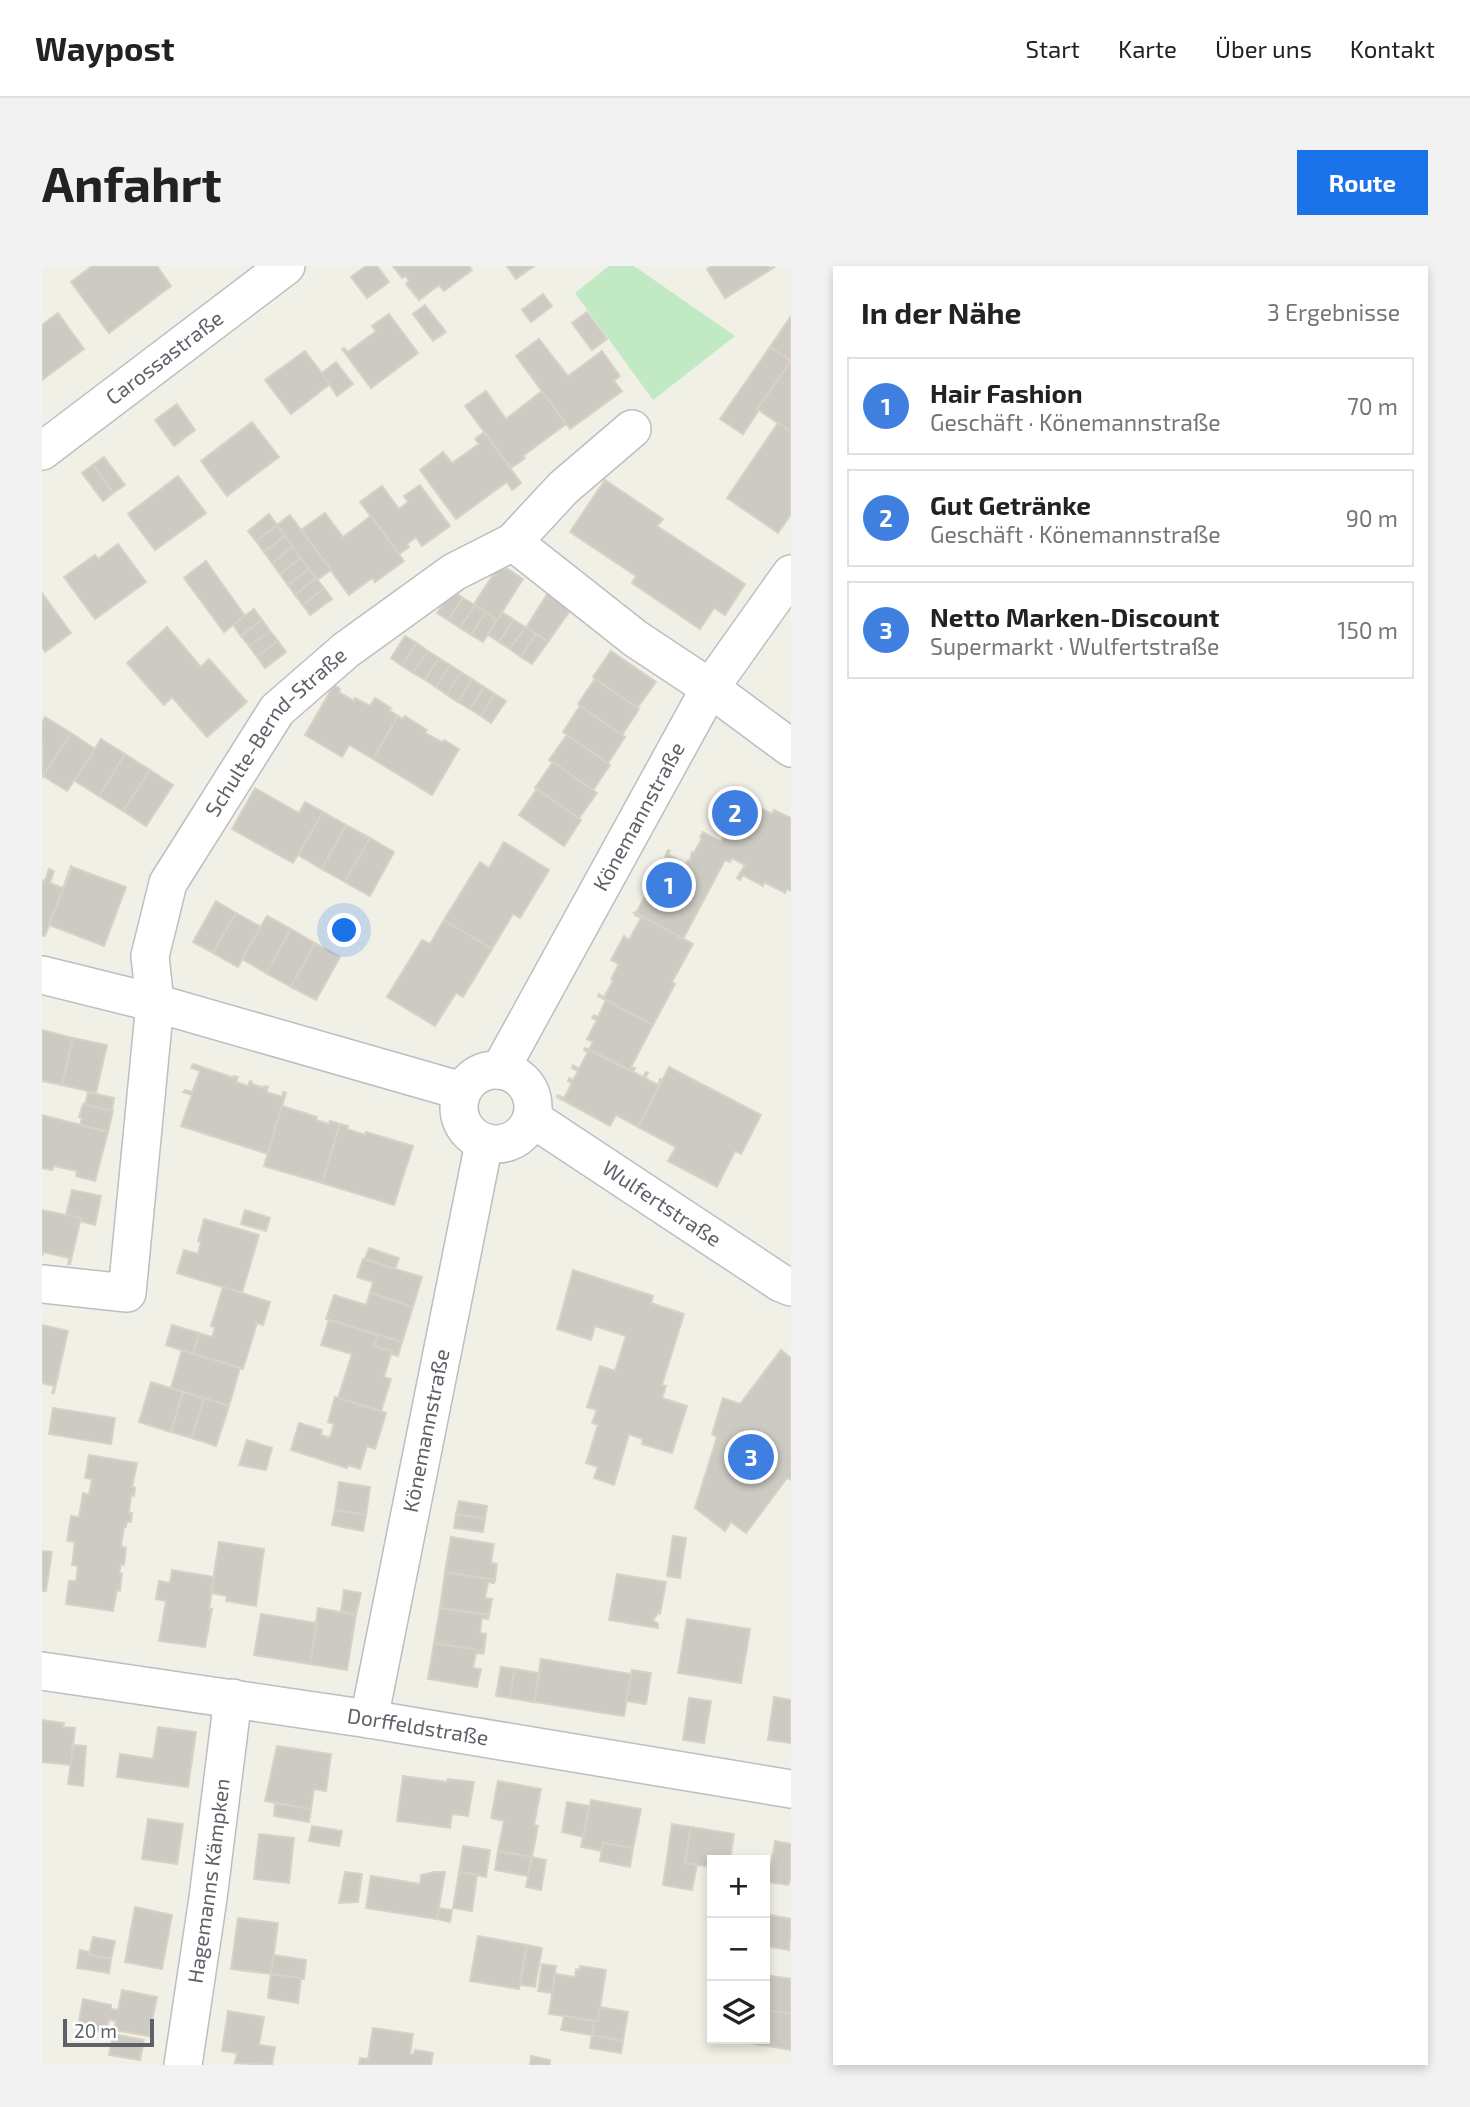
<!DOCTYPE html>
<html lang="de">
<meta charset="utf-8">
<style>
body{margin:0;font-family:"Exo 2",sans-serif;background:#f2f2f2;color:#222}
.controls{position:absolute;right:21px;bottom:21px;display:grid;overflow:hidden;border-radius:0px;box-shadow:0 4px 10px #0003}
.controls button{width:63px;height:63px;display:grid;place-items:center;padding:0;border:0;border-bottom:2px solid #e0e0e0;background:#fff;color:#222;font:35px sans-serif}
.scale{position:absolute;left:21px;bottom:18px;width:91px;box-sizing:border-box;padding-left:7px;border:4px solid #5e6268;border-top:0;font-size:19px;line-height:24px;white-space:nowrap;color:#5e6268;-webkit-text-stroke:5px #fff;paint-order:stroke}
.you{position:absolute;left:303px;top:665px;width:24px;height:24px;margin:-18px;border:5px solid #fff;border-radius:50%;background:#1a73e8;box-shadow:0 0 0 10px #1a73e833}
.badge{display:grid;place-items:center;width:46px;height:46px;border-radius:50%;background:#1a73e8;color:#fff;font-size:23px;font-weight:700}
.pin{position:absolute;translate:-50% -50%;border:4px solid #fff;box-shadow:0 2px 7px #0006}
.list{margin:0;padding:0;list-style:none}
h2{display:flex;justify-content:space-between;align-items:center;height:91px;margin:0;padding:0 28px;font-size:30px}
h2 small{font-size:23px;font-weight:400;color:#767676}
.list li{display:grid;grid-template-columns:46px 1fr auto;gap:21px;align-items:center;box-sizing:border-box;height:98px;margin:0 14px 14px;padding:0 14px;border:2px solid #e0e0e0;border-radius:0px}
.list b{display:block;font-size:26px;white-space:nowrap}
.list p{margin:0;font-size:23px;white-space:nowrap;color:#767676}
.list em{font-size:23px;font-style:normal;color:#767676}
.icon{flex:none;width:38px;height:38px;fill:none;stroke:currentColor;stroke-width:2;stroke-linecap:round;stroke-linejoin:round}
.map{position:relative;flex:none;width:749px;height:1799px;overflow:hidden;border-radius:0px}
header{display:flex;align-items:center;gap:42px;box-sizing:border-box;height:98px;padding:0 35px;background:#fff;border-bottom:2px solid #e0e0e0}
header strong{font-size:33px}
nav{display:flex;gap:38px;margin-inline-start:auto;font-size:24px}
.intro{display:flex;align-items:center;justify-content:space-between;box-sizing:border-box;height:168px;padding:0 42px}
h1{margin:0;font-size:49px}
.button{padding:18px 32px;border-radius:0px;background:#1a73e8;color:#fff;font-size:24px;font-weight:700}
main{display:flex;gap:42px;padding:0 42px}
aside{flex:1;background:#fff;border-radius:0px;box-shadow:0 4px 10px #0003}
.map>svg:first-child{display:block}
</style>
<header>
<strong>Waypost</strong>
<nav><a>Start</a><a>Karte</a><a>Über uns</a><a>Kontakt</a></nav>
</header>
<div class="intro"><h1>Anfahrt</h1><a class="button">Route</a></div>
<main>
<div class="map">
<svg width="749" height="1799" viewBox="0 0 749 1799">
<rect width="100%" height="100%" fill="#f1f0e6"/>
<path fill="#c1eac4" d="M567,0H592L693,70L611,134L533,27Z"/>
<g fill="#cccac3" stroke="#d7d2c4" stroke-width="2">
<path d="M50,0H115L129,20L67,67L29,16Z"/>
<path d="M324,0H335L347,16L325,32L309,11Z"/>
<path d="M351,0H427L430,4L402,25L397,19L377,34L364,18L367,15L364,10L360,12Z"/>
<path d="M465,0H492L474,13Z"/>
<path d="M669,0H727L728,2L733,1L683,32L665,3Z"/>
<path d="M501,28L510,40L489,56L480,44Z"/>
<path d="M383,39L404,66L391,75L371,48Z"/>
<path d="M545,46L565,73L550,84L530,57Z"/>
<path d="M16,47L42,83L0,114V59Z"/>
<path d="M347,48L376,87L329,122L300,83L302,82L306,86L334,65L330,60Z"/>
<path d="M749,50V166L715,143L749,95L728,81Z"/>
<path d="M497,73L526,110L560,85L578,110L572,115L580,125L528,163L474,90Z"/>
<path d="M728,81L749,95L715,143L717,144L701,168L678,153Z"/>
<path d="M263,85L288,118L249,148L223,114Z"/>
<path d="M294,96L311,118L295,130L280,107Z"/>
<path d="M444,125L464,153L500,125L524,158L481,190L483,192L469,202L423,140Z"/>
<path d="M135,138L153,164L132,180L113,154Z"/>
<path d="M210,156L237,191L185,230L159,195Z"/>
<path d="M736,157L749,166V248L736,267L685,232Z"/>
<path d="M442,166L479,217L470,224L465,216L414,253L378,204L401,186L410,197L437,178L433,173Z"/>
<path d="M62,191L83,219L71,227L51,199Z"/>
<path d="M51,199L71,227L61,235L40,207Z"/>
<path d="M136,210L164,247L113,284L86,248Z"/>
<path d="M563,214L621,253L615,260L703,318L683,349L672,342L658,363L590,317L594,310L528,266Z"/>
<path d="M378,219L408,260L380,280L374,271L365,278L367,281L357,288L318,236L340,220L357,243L366,236L362,230Z"/>
<path d="M283,247L301,271L329,250L362,295L333,316L330,312L307,329L259,264Z"/>
<path d="M227,248L235,259L214,275L206,265Z"/>
<path d="M248,249L289,304L275,314L235,259Z"/>
<path d="M235,259L243,270L222,286L214,275Z"/>
<path d="M243,270L251,281L230,297L222,286Z"/>
<path d="M76,278L104,316L53,353L22,311L53,289L56,293Z"/>
<path d="M251,281L259,292L238,308L230,297Z"/>
<path d="M259,292L267,303L246,319L238,308Z"/>
<path d="M164,295L203,350L182,366L142,312Z"/>
<path d="M267,303L274,312L253,329L246,319Z"/>
<path d="M455,303H466L481,313L455,354L432,338Z"/>
<path d="M274,312L282,322L261,339L253,329Z"/>
<path d="M282,322L290,333L268,349L261,339Z"/>
<path d="M509,322L532,339L506,376L484,362Z"/>
<path d="M410,324L421,332L406,354L395,347Z"/>
<path d="M0,327L29,367L3,386L0,381Z"/>
<path d="M421,332L433,339L418,362L406,354Z"/>
<path d="M433,339L444,346L429,369L418,362Z"/>
<path d="M212,343L220,354L199,370L191,359Z"/>
<path d="M444,346L455,354L441,376L429,369Z"/>
<path d="M460,346L472,354L457,376L446,369Z"/>
<path d="M220,354L228,365L207,380L199,370Z"/>
<path d="M472,354L483,361L468,383L457,376Z"/>
<path d="M125,361L159,401L167,393L205,436L165,471L130,431L122,439L85,397Z"/>
<path d="M483,361L494,368L479,391L468,383Z"/>
<path d="M228,365L236,375L215,391L207,380Z"/>
<path d="M494,368L506,376L490,398L479,391Z"/>
<path d="M363,370L375,377L360,400L349,392Z"/>
<path d="M236,375L244,386L223,402L215,391Z"/>
<path d="M375,377L386,385L371,407L360,400Z"/>
<path d="M386,385L397,392L383,414L371,407Z"/>
<path d="M569,385L614,416L595,442L551,411Z"/>
<path d="M397,392L408,399L394,421L383,414Z"/>
<path d="M408,399L419,406L405,429L394,421Z"/>
<path d="M419,406L430,413L416,436L405,429Z"/>
<path d="M430,413L442,421L428,443L416,436Z"/>
<path d="M553,413L597,443L580,469L536,438Z"/>
<path d="M292,419L298,423L297,426L312,435L313,432L328,440L333,432L349,442L347,444L356,450L331,493L307,479L300,491L263,469Z"/>
<path d="M442,421L453,428L439,450L428,443Z"/>
<path d="M453,428L464,435L449,457L439,450Z"/>
<path d="M538,440L583,471L566,497L521,466Z"/>
<path d="M356,450L361,453L363,450L385,464L383,467L400,476L402,474L417,483L390,529L331,493Z"/>
<path d="M3,451L29,467L1,510L0,457Z"/>
<path d="M29,467L53,483L25,525L1,510Z"/>
<path d="M525,469L568,499L551,524L507,494Z"/>
<path d="M59,473L83,488L57,530L33,515Z"/>
<path d="M83,488L108,504L81,545L57,530Z"/>
<path d="M511,496L555,527L537,552L493,522Z"/>
<path d="M108,504L131,519L104,560L81,545Z"/>
<path d="M213,522L257,547L263,536L281,546L251,597L190,563Z"/>
<path d="M495,523L539,554L522,580L477,549Z"/>
<path d="M689,527L730,548L732,544L749,552V625L745,623L743,627L722,616L721,620L701,609L698,614L695,612L703,599L690,592L688,596L683,594L641,673L592,647L595,645L608,621L607,620L609,615L611,616L624,592L623,591L626,584L628,585L626,588L644,598L646,594L648,595L650,586L652,587L660,572L658,571L661,566L679,576L685,564L673,558Z"/>
<path d="M281,546L304,559L280,603L256,589Z"/>
<path d="M304,559L328,572L303,616L280,603Z"/>
<path d="M328,572L352,586L328,630L303,616Z"/>
<path d="M462,576L507,604L478,652L471,648L450,683L402,654L438,596L447,602Z"/>
<path d="M29,600L30,601L3,670L0,669V614L3,615L7,603L12,605L8,617L21,622Z"/>
<path d="M30,601L84,621L62,680L7,659Z"/>
<path d="M174,635L194,647L171,687L151,676Z"/>
<path d="M194,647L219,661L196,701L171,687Z"/>
<path d="M594,647L651,678L630,716L633,718L611,759L556,730L557,728L562,731L571,715L569,713L577,698L569,694L582,670L587,674L599,652L593,649Z"/>
<path d="M225,650L249,663L224,707L200,693Z"/>
<path d="M402,654L450,683L421,731L414,727L393,760L345,731L380,674L388,678Z"/>
<path d="M249,663L273,677L249,721L224,707Z"/>
<path d="M273,677L298,691L274,734L249,721Z"/>
<path d="M564,734L611,759L589,801L593,802L591,806L547,783L551,776L545,773L555,754L550,752L552,749L556,751Z"/>
<path d="M0,764L31,772L20,819L0,815Z"/>
<path d="M31,772L65,779L54,827L20,819Z"/>
<path d="M543,782L601,811L604,806L606,807L603,812L616,819L618,813L620,814L596,861L574,849L568,860L515,831L516,829L522,832L530,817L526,815L527,812L531,814L536,805L530,802L531,799L537,803L546,786L542,784Z"/>
<path d="M151,798L192,812V810L196,811L194,816L206,820L208,815L210,816V818L222,822V820L226,821L224,826L240,831L241,826L244,827L226,888L139,860L150,829L141,826L143,824L150,826L158,805L149,802Z"/>
<path d="M627,801L719,849L699,888L693,885L675,921L626,895L634,881L596,861Z"/>
<path d="M46,826L72,832L70,845L43,839Z"/>
<path d="M41,838L71,845L66,866L38,859L40,852L37,851Z"/>
<path d="M240,840L275,851L274,854L287,858L288,855L298,858L280,917L222,900Z"/>
<path d="M0,849L66,866L53,915L34,910L35,905L12,900L10,904L0,902Z"/>
<path d="M298,858L306,860L305,863L323,869L324,866L371,880L352,939L280,917Z"/>
<path d="M30,924L59,930L53,959L38,955L39,952L24,949Z"/>
<path d="M0,944L39,952L28,998H26L27,992L1,986L0,990Z"/>
<path d="M203,944L228,952L224,965L199,958Z"/>
<path d="M162,953L217,969L200,1027L135,1007L142,984L156,988L159,976L156,975Z"/>
<path d="M327,982L357,992L353,1003L323,993Z"/>
<path d="M321,993L380,1011L371,1041L328,1027L331,1016L315,1011Z"/>
<path d="M531,1004L611,1030L609,1037L642,1048L620,1119L624,1120L620,1132L645,1140L630,1187L600,1178L601,1173L587,1168L572,1219L552,1212L556,1201L544,1197L556,1159L550,1157L555,1144L545,1141L558,1100L573,1105L584,1070L553,1060L549,1074L515,1063Z"/>
<path d="M181,1021L228,1036L221,1059L215,1057L201,1103L151,1088L157,1067L170,1071L173,1061L169,1060Z"/>
<path d="M328,1027L371,1041L360,1076L284,1053L292,1029L324,1039Z"/>
<path d="M287,1054L336,1069L332,1080L350,1085L342,1111L349,1113L339,1145L296,1132L310,1088L279,1079Z"/>
<path d="M0,1059L26,1065L12,1127H10L12,1120L0,1117Z"/>
<path d="M130,1059L157,1067L151,1088L124,1079Z"/>
<path d="M336,1069L360,1076L356,1090L349,1088L350,1085L332,1080Z"/>
<path d="M140,1084L198,1102L187,1140L129,1122Z"/>
<path d="M739,1084L749,1092V1214L745,1212L704,1267L689,1256L683,1265L653,1242L675,1171L670,1168L681,1132L698,1138Z"/>
<path d="M109,1116L141,1126L129,1166L97,1156Z"/>
<path d="M141,1126L162,1132L150,1172L129,1166Z"/>
<path d="M293,1131L344,1147L333,1183L325,1180L318,1203L306,1199L305,1202L249,1184L257,1157L280,1164L279,1169L288,1172L292,1158L286,1156Z"/>
<path d="M162,1132L187,1140L174,1180L150,1172Z"/>
<path d="M11,1142L73,1152L69,1178L7,1168Z"/>
<path d="M205,1174L230,1182L224,1204L197,1199Z"/>
<path d="M47,1189L95,1197L90,1221L93,1222L92,1230L89,1229L87,1247H90L89,1256L85,1255L84,1261H82L79,1280L84,1282L82,1299L79,1298L77,1307L80,1308L78,1325L75,1324L71,1345L24,1338L27,1315H34L36,1300L30,1299L33,1276L25,1275L29,1250L37,1251L41,1227L47,1229L50,1213L43,1212Z"/>
<path d="M297,1216L328,1221L324,1249L293,1244Z"/>
<path d="M417,1235L445,1240L443,1253L414,1248Z"/>
<path d="M293,1244L324,1249L321,1265L290,1259Z"/>
<path d="M414,1248L443,1253L441,1266L412,1262Z"/>
<path d="M631,1270L644,1272L638,1312L625,1310Z"/>
<path d="M409,1271L452,1278L449,1297L455,1298L453,1314L403,1306Z"/>
<path d="M177,1276L222,1283L214,1340L184,1335L185,1330L169,1327Z"/>
<path d="M0,1285L10,1286L4,1325H0Z"/>
<path d="M130,1304L172,1311L167,1343H170L163,1381L117,1375L124,1335L114,1333L117,1315L128,1317Z"/>
<path d="M403,1306L453,1314L452,1317L446,1316L443,1332L450,1333L447,1349L398,1342Z"/>
<path d="M575,1308L624,1316L618,1348L616,1347L611,1354L616,1358V1362L567,1354Z"/>
<path d="M302,1324L319,1327L314,1349L299,1346Z"/>
<path d="M276,1342L314,1349L305,1404L268,1398Z"/>
<path d="M398,1342L447,1349L446,1353L440,1352L438,1367L444,1368L442,1385L392,1377Z"/>
<path d="M219,1348L275,1357L268,1398L212,1389Z"/>
<path d="M645,1353L708,1363L699,1417L636,1407Z"/>
<path d="M392,1377L442,1385L441,1388L434,1387L431,1402L439,1403L435,1421L386,1413Z"/>
<path d="M499,1393L589,1408L582,1450L492,1436Z"/>
<path d="M459,1401L473,1403L468,1432L454,1430Z"/>
<path d="M473,1403L497,1407L492,1436L468,1432Z"/>
<path d="M590,1404L609,1407L604,1438L584,1435Z"/>
<path d="M732,1431L749,1434V1477L726,1474Z"/>
<path d="M647,1432L669,1435L662,1477L641,1474Z"/>
<path d="M0,1454L22,1457L21,1461L33,1462L29,1499L0,1496Z"/>
<path d="M116,1461L154,1466L146,1521L75,1511L78,1488L111,1493Z"/>
<path d="M31,1479L44,1480L41,1520L26,1518Z"/>
<path d="M235,1480L289,1488L284,1525L272,1523L269,1543L223,1535Z"/>
<path d="M361,1510L405,1516L406,1513L432,1516L426,1550L410,1548L408,1562L355,1555Z"/>
<path d="M456,1515L499,1523L492,1559L496,1560L490,1591L456,1585L462,1555L449,1552Z"/>
<path d="M549,1534L599,1543L591,1582L561,1577L560,1585L539,1581Z"/>
<path d="M525,1536L547,1540L541,1571L520,1566Z"/>
<path d="M233,1537L269,1543L267,1556L232,1550Z"/>
<path d="M106,1553L141,1558L135,1598L100,1593Z"/>
<path d="M630,1558L649,1561L643,1597L655,1599L650,1624L621,1619Z"/>
<path d="M270,1560L300,1565L297,1580L267,1575Z"/>
<path d="M649,1561L692,1568L688,1594H670V1601L643,1597Z"/>
<path d="M217,1568L252,1572L247,1617L212,1613Z"/>
<path d="M733,1575L749,1578V1612L746,1619L726,1616Z"/>
<path d="M561,1577L591,1582L588,1601L558,1595Z"/>
<path d="M421,1580L448,1584L444,1611L417,1606Z"/>
<path d="M456,1585L490,1591L486,1610L453,1604Z"/>
<path d="M490,1591L504,1594L499,1624L484,1621Z"/>
<path d="M303,1606L320,1608L316,1636L297,1637Z"/>
<path d="M392,1606H403L395,1653L324,1642L329,1610L378,1618L379,1609Z"/>
<path d="M417,1606L435,1609L430,1645L411,1642Z"/>
<path d="M93,1641L130,1649L120,1703L83,1696Z"/>
<path d="M397,1642L410,1644L408,1656L395,1653Z"/>
<path d="M723,1648L749,1653L747,1684L723,1680Z"/>
<path d="M196,1652L236,1657L229,1708L189,1703Z"/>
<path d="M436,1670L485,1679L477,1723L428,1715Z"/>
<path d="M51,1671L73,1675L69,1693L47,1689Z"/>
<path d="M485,1679L500,1682L493,1721L478,1719Z"/>
<path d="M38,1684L47,1686V1689L69,1693L67,1707L35,1702Z"/>
<path d="M232,1689L264,1694L262,1713L229,1708Z"/>
<path d="M500,1698L514,1700L510,1727L496,1725Z"/>
<path d="M538,1700L564,1704L556,1755L507,1748L513,1708L533,1711L534,1703L538,1704Z"/>
<path d="M229,1708L259,1712L256,1737L226,1732Z"/>
<path d="M723,1709L749,1713V1748L723,1744Z"/>
<path d="M80,1724L115,1731L107,1770L72,1764L74,1755L67,1754L64,1767L36,1761L41,1733L69,1739V1743L76,1744Z"/>
<path d="M558,1741L586,1746L581,1775L550,1769L552,1755H556Z"/>
<path d="M723,1744L749,1748V1784L702,1776L703,1773H723Z"/>
<path d="M186,1745L222,1751L217,1779L233,1781L230,1799L193,1797L195,1787L180,1785Z"/>
<path d="M522,1750L552,1755L550,1769L519,1764Z"/>
<path d="M331,1762L371,1768L368,1788H372L373,1784L391,1787L389,1799H317L318,1792L326,1793Z"/>
<path d="M71,1768L102,1774L98,1794L67,1789Z"/>
<path d="M550,1769L581,1775L579,1787L548,1782Z"/>
<path d="M489,1790L508,1794V1799H488Z"/>
</g>
<g fill="none" stroke-linecap="round" stroke-linejoin="round">
<defs>
<g id="minor">
<path id="s1" d="M0,185L244,0"/>
<path d="M471,276L594,373L668,422L749,482"/>
<path d="M0,709L113,737L420,825"/>
<circle cx="454" cy="841" r="37"/>
<path id="s2" d="M458,804L668,422L749,308"/>
<path id="s3" d="M491,853L739,1017L749,1021"/>
<path id="s4" d="M0,1018L85,1027L113,737L108,690L126,617L235,444L304,384L412,306L471,276L521,222L590,163"/>
<path id="s5" d="M0,1405L327,1453L749,1523"/>
<path id="s6" d="M327,1453L442,877"/>
<path id="s7" d="M141,1799L166,1632L191,1432"/>
</g>
</defs>
<use href="#minor" stroke="#bbbec3" stroke-width="40"/>
<use href="#minor" stroke="#fff" stroke-width="37"/>
</g>
<g text-anchor="middle" stroke-width="5" stroke-linejoin="round" paint-order="stroke">
<g font-size="21" fill="#5e6268" stroke="#fff">
<text dy="7" stroke="none"><textPath href="#s1" startOffset="154">Carossastraße</textPath></text>
<text dy="7" stroke="none"><textPath href="#s4" startOffset="686">Schulte-Bernd-Straße</textPath></text>
<text dy="7" stroke="none"><textPath href="#s2" startOffset="289">Könemannstraße</textPath></text>
<text dy="7" stroke="none"><textPath href="#s3" startOffset="154">Wulfertstraße</textPath></text>
<text dy="7" stroke="none"><textPath href="#s6" startOffset="294">Könemannstraße</textPath></text>
<text dy="7" stroke="none"><textPath href="#s5" startOffset="380">Dorffeldstraße</textPath></text>
<text dy="7" stroke="none"><textPath href="#s7" startOffset="186">Hagemanns Kämpken</textPath></text>
</g>
</g>
</svg>
<div class="controls">
<button>+</button>
<button>−</button>
<button><svg class="icon" aria-label="layers" viewBox="0 0 24 24"><path d="M12 4l9 5-9 5-9-5zM3 14l9 5 9-5"/></svg></button>
</div>
<div class="scale">20 m</div>
<div class="you"></div>
<div class="pin badge" style="left:627px;top:619px;background:#3f7fe0">1</div>
<div class="pin badge" style="left:693px;top:547px;background:#3f7fe0">2</div>
<div class="pin badge" style="left:709px;top:1191px;background:#3f7fe0">3</div>
</div>
<aside>
<h2>In der Nähe<small>3 Ergebnisse</small></h2>
<ul class="list">
<li><span class="badge" style="background:#3f7fe0">1</span><div><b>Hair Fashion</b><p>Geschäft · Könemannstraße</p></div><em>70 m</em></li>
<li><span class="badge" style="background:#3f7fe0">2</span><div><b>Gut Getränke</b><p>Geschäft · Könemannstraße</p></div><em>90 m</em></li>
<li><span class="badge" style="background:#3f7fe0">3</span><div><b>Netto Marken-Discount</b><p>Supermarkt · Wulfertstraße</p></div><em>150 m</em></li>
</ul>
</aside>
</main>
